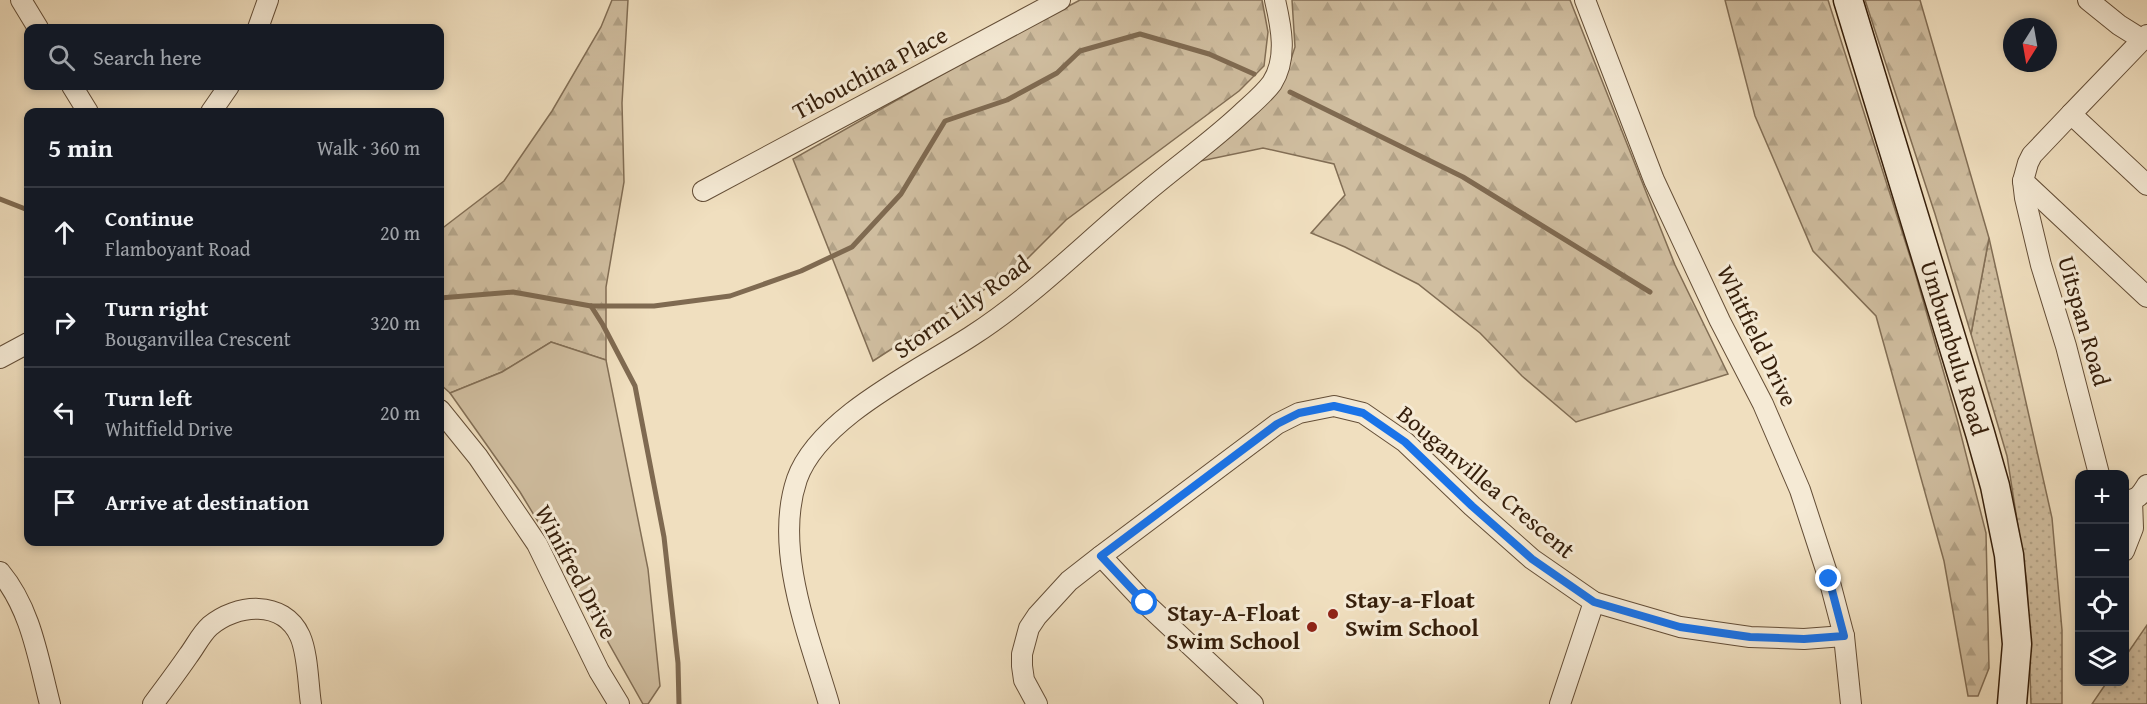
<!DOCTYPE html>
<meta charset="utf-8">
<style>
body{margin:0;font-family:"Gentium Book Plus",serif;background:#242831;color:#f1f3f6}
.controls{position:absolute;right:18px;bottom:18px;display:grid;overflow:hidden;border-radius:12px;box-shadow:0 3px 9px #0003}
.controls button{width:54px;height:54px;display:grid;place-items:center;padding:0;border:0;border-bottom:2px solid #363941;background:#171b24;color:#f1f3f6;font:30px sans-serif}
.compass{position:absolute;left:2003px;top:18px;width:54px;height:54px;border-radius:50%;background:#171b24;box-shadow:0 3px 9px #0003;rotate:191deg}
.stop{position:absolute;width:18px;height:18px;margin:-14px;border:4px solid #1a73e8;border-radius:50%;background:#fff}
.stop.end{background:#1a73e8;border-color:#fff;box-shadow:0 2px 6px #0008}
.list{margin:0;padding:0;list-style:none}
h2{display:flex;justify-content:space-between;align-items:center;height:78px;margin:0;padding:0 24px;font-size:26px}
h2 small{font-size:20px;font-weight:400;color:#9ea1a6}
.list li{display:grid;grid-template-columns:39px 1fr auto;gap:18px;align-items:center;box-sizing:border-box;height:90px;padding:0 24px;border-top:2px solid #363941}
.list b{display:block;font-size:22px;white-space:nowrap}
.list p{margin:0;font-size:20px;white-space:nowrap;color:#9ea1a6}
.list em{font-size:20px;font-style:normal;color:#9ea1a6}
.icon{flex:none;width:33px;height:33px;fill:none;stroke:currentColor;stroke-width:2;stroke-linecap:round;stroke-linejoin:round}
.map{position:relative;flex:none;width:2147px;height:704px;overflow:hidden}
.search{position:absolute;background:#171b24;box-shadow:0 3px 9px #0003;left:24px;top:24px;width:420px;height:66px;display:flex;align-items:center;gap:15px;box-sizing:border-box;padding:0 21px;border-radius:12px;color:#9ea1a6;font-size:22px}
.panel{position:absolute;background:#171b24;box-shadow:0 3px 9px #0003;left:24px;top:108px;width:420px;height:438px;border-radius:12px}
.map>svg:first-child{display:block}
</style>
<div class="map">
<svg width="2147" height="704" viewBox="0 0 2147 704">
<defs>
<pattern id="grass-dots" width="8" height="8" patternUnits="userSpaceOnUse" patternTransform="scale(1.5)"><rect width="8" height="8" fill="#d0bea0"/><path d="M2 2h.1M6 6h.1" fill="none" stroke="#b3a388" stroke-width="1.8" stroke-linecap="round"/></pattern>
<pattern id="forest-firs" width="22" height="20" patternUnits="userSpaceOnUse" patternTransform="scale(1.5)"><rect width="22" height="20" fill="#d0bea0"/><path d="M5 1l3.5 6h-7zM16 11l3.5 6h-7z" fill="#b3a388"/></pattern>
</defs>
<rect width="100%" height="100%" fill="#f0dfbf"/>
<filter id="stains"><feTurbulence type="fractalNoise" baseFrequency=".00333" numOctaves="4"/><feColorMatrix values="0 0 0 0 .2 0 0 0 0 .09 0 0 0 0 .02 0 0 0 .5 -.17"/></filter>
<radialGradient id="worn" r=".72"><stop offset=".6" stop-color="#630" stop-opacity="0"/><stop offset="1" stop-color="#630" stop-opacity=".3"/></radialGradient>
<g fill="url(#grass-dots)" stroke="#826e55" stroke-width="1.5">
<path d="M1989,238L2052,518L2062,630V704H2031L2027,584L2007,456L1971,334Z"/>
<path d="M2147,625V704H2092L2107,682H2124L2125,657Z"/>
</g>
<g fill="url(#forest-firs)" stroke="#826e55" stroke-width="1.5">
<path d="M612,0H628L622,103L624,182L606,287V360L551,342L502,372L450,393L440,384V230L504,181L552,111L601,27Z"/>
<path d="M1080,0H1262L1268,32L1264,66L1239,91L1066,220L1015,271L972,297L873,361L793,159L976,55Z"/>
<path d="M1292,0H1570L1675,265L1728,374L1576,422L1522,376L1480,333L1418,284L1345,247L1311,233L1345,195L1334,164L1263,148L1191,163L1286,74L1295,47Z"/>
<path d="M1725,0H1828L1914,269L1957,419L1986,533L1989,668L1978,696H1968L1944,561L1876,316L1813,251L1755,116Z"/>
<path d="M1865,0H1920L1989,238L1971,334L1935,214Z"/>
</g>
<path fill="#d0bea0" stroke="#826e55" stroke-width="1.5" d="M551,342L606,360L648,569L660,686L648,704H643L568,571L520,492L450,393L502,372Z"/>
<g fill="none" stroke-linecap="round" stroke-linejoin="round">
<g stroke="#7f6a51" stroke-width="5">
<path d="M1290,92L1463,177L1650,292"/>
<path d="M0,199L28,210"/>
<path d="M440,298L513,292L591,306H654L730,296L801,271L852,247L901,194L945,121L1007,100L1057,73L1080,51L1140,34L1209,54L1254,74"/>
<path d="M591,306L603,325L635,386L664,537L678,663L679,704"/>
</g>
<defs>
<g id="street">
<path d="M21,0L38,28"/>
<path d="M1585,0L1654,180L1720,321L1763,404L1800,490L1829,579L1844,636L1851,704"/>
<path d="M2088,0L2119,25L2143,40"/>
<path d="M258,28L268,0"/>
<path d="M72,86L88,112"/>
<path d="M211,112L229,86"/>
<path d="M2071,114L2147,35"/>
<path d="M2023,181L2025,198L2041,265L2066,346L2099,474"/>
<path d="M2147,185L2071,114L2032,155L2028,163L2023,181L2147,297"/>
<path d="M703,191L1060,0"/>
<path d="M0,358L28,343"/>
<path d="M440,410L478,457L537,544L599,671L619,704"/>
<path d="M2124,500C2137,501 2141,495 2147,485"/>
<path d="M2124,551L2133,528L2132,500"/>
<path d="M1101,556L1145,603L1253,704"/>
<path d="M0,572C31,609 38,658 50,704"/>
<path d="M153,704C165,688 177,672 188,656C195,647 201,634 210,626C236,604 283,599 300,636C308,654 308,684 311,704"/>
<path d="M829,704C809,636 773,549 797,479C819,417 920,370 973,335C1033,296 1082,246 1137,200C1171,170 1209,144 1242,113C1253,103 1264,94 1272,83C1288,58 1281,26 1275,0"/>
<path d="M1037,704L1024,680L1022,666V654L1029,628L1037,616L1069,581L1101,556L1277,424L1299,413L1334,406L1363,413L1405,442L1472,506L1532,559L1594,602L1680,627L1750,637L1804,639L1844,636"/>
<path d="M1560,704L1594,602"/>
</g>
<path id="secondary" d="M1848,0L1980,433L1995,486L2009,555L2017,644L2012,704"/>
</defs>
<use href="#street" stroke="#644e37" stroke-width="22"/>
<use href="#secondary" stroke="#351e0a" stroke-width="31"/>
<use href="#street" stroke="#f5ead5" stroke-width="20"/>
<use href="#secondary" stroke="#f5ead5" stroke-width="28"/>
</g>
<g fill="none" stroke-linecap="round" stroke-linejoin="round">
<path stroke="#1a73e8" stroke-width="8" d="M1145,603L1101,556L1277,424L1299,413L1334,406L1363,413L1405,442L1472,506L1532,559L1594,602L1680,627L1750,637L1804,639L1844,636L1829,579"/>
</g>
<g fill="#8f2418" stroke="#f5ead5" stroke-width="2">
<circle cx="1333" cy="614" r="6"/>
<circle cx="1312" cy="627" r="6"/>
</g>
<g text-anchor="middle" stroke-width="6" stroke-linejoin="round" paint-order="stroke">
<g font-size="24" fill="#351e0a" stroke="#f5ead5">
<text transform="translate(870 73) rotate(-28)" y="8">Tibouchina Place</text>
<text transform="translate(962 307) rotate(-35)" y="8">Storm Lily Road</text>
<text transform="translate(2084 321) rotate(74)" y="8">Uitspan Road</text>
<text transform="translate(1757 336) rotate(64)" y="8">Whitfield Drive</text>
<text transform="translate(1954 348) rotate(73)" y="8">Umbumbulu Road</text>
<text transform="translate(1486 482) rotate(40)" y="8">Bouganvillea Crescent</text>
<text transform="translate(576 572) rotate(62)" y="8">Winifred Drive</text>
</g>
<g font-size="24" font-weight="bold" fill="#351e0a" stroke="#f5ead5" text-anchor="start">
<text x="1345" y="608">Stay-a-Float<tspan x="1345" dy="28">Swim School</tspan></text>
<text x="1300" y="621" text-anchor="end">Stay-A-Float<tspan x="1300" dy="28">Swim School</tspan></text>
</g>
</g>
<rect width="100%" height="100%" filter="url(#stains)"/>
<rect width="100%" height="100%" fill="url(#worn)"/>
</svg>
<div class="controls">
<button>+</button>
<button>−</button>
<button><svg class="icon" aria-label="locate" viewBox="0 0 24 24"><circle cx="12" cy="12" r="6"/><path d="M12 2v4M12 18v4M2 12h4M18 12h4"/></svg></button>
<button><svg class="icon" aria-label="layers" viewBox="0 0 24 24"><path d="M12 4l9 5-9 5-9-5zM3 14l9 5 9-5"/></svg></button>
</div>
<svg class="compass" viewBox="-18 -18 36 36"><path d="M0-13l5 13h-10z" fill="#e53935"/><path d="M0 13l5-13h-10z" fill="#9ea1a6"/></svg>
<div class="stop" style="left:1145px;top:603px"></div>
<div class="stop end" style="left:1829px;top:579px"></div>
<div class="search"><svg class="icon" aria-label="search" viewBox="0 0 24 24"><circle cx="10" cy="10" r="6"/><path d="M15 15l6 6"/></svg>Search here</div>
<section class="panel">
<h2>5 min<small>Walk · 360 m</small></h2>
<ul class="list">
<li><svg class="icon" aria-label="ahead" viewBox="0 0 24 24"><path d="M12 20V5M6 11l6-6 6 6"/></svg><div><b>Continue</b><p>Flamboyant Road</p></div><em>20 m</em></li>
<li><svg class="icon" aria-label="right" viewBox="0 0 24 24"><path d="M7 20v-9h11M14 6l5 5-5 5"/></svg><div><b>Turn right</b><p>Bouganvillea Crescent</p></div><em>320 m</em></li>
<li><svg class="icon" aria-label="left" viewBox="0 0 24 24"><path d="M17 20v-9H6M10 6l-5 5 5 5"/></svg><div><b>Turn left</b><p>Whitfield Drive</p></div><em>20 m</em></li>
<li><svg class="icon" aria-label="arrive" viewBox="0 0 24 24"><path d="M6 21V4h12l-3 4 3 4H6"/></svg><div><b>Arrive at destination</b></div></li>
</ul>
</section>
</div>
